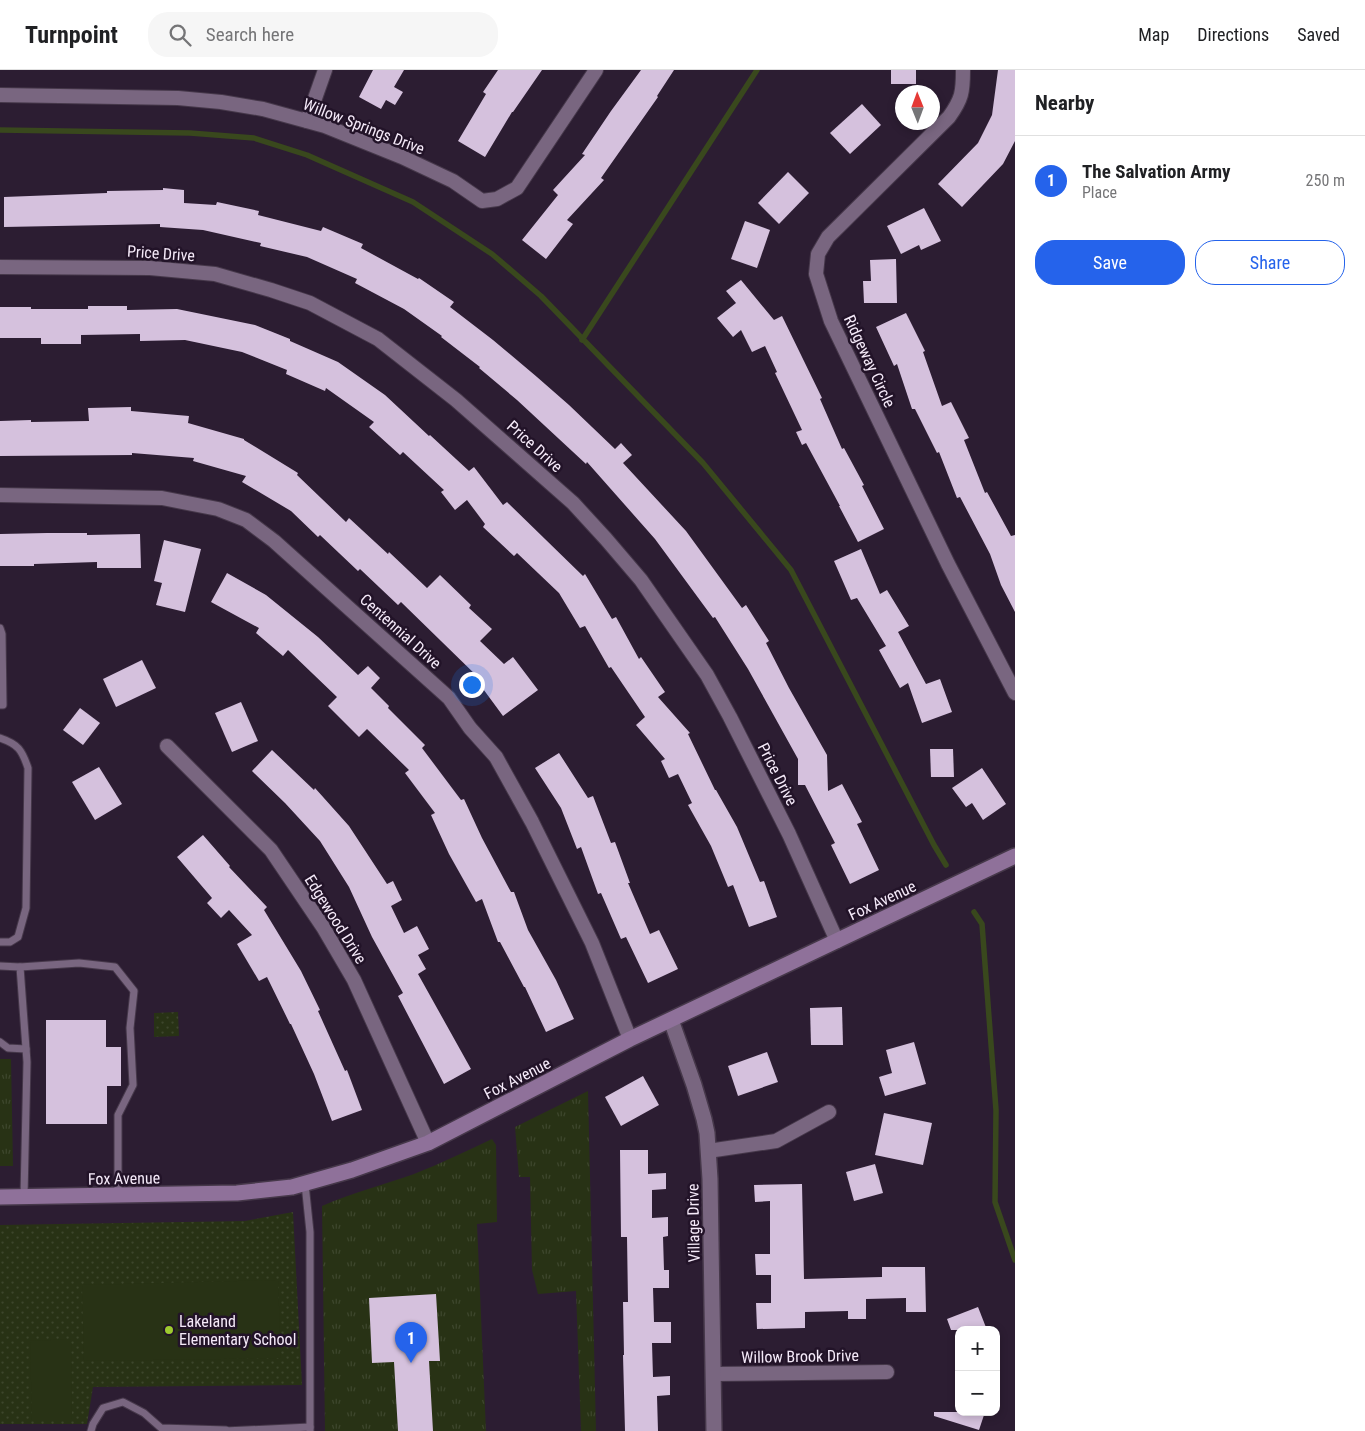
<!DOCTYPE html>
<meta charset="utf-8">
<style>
body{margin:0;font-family:"Roboto Condensed",sans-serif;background:#f6f6f6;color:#202124}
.controls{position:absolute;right:15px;bottom:15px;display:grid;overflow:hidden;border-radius:10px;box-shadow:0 2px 8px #0003}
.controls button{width:45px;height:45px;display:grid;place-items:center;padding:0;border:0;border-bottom:1px solid #e0e0e0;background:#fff;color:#202124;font:25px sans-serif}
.compass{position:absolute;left:895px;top:15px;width:45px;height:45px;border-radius:50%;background:#fff;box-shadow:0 2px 8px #0003;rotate:359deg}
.you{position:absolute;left:471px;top:614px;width:18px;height:18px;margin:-12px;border:4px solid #fff;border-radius:50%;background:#1a73e8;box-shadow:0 0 0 8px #1a73e833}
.badge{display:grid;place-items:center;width:32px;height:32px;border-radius:50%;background:#2563eb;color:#fff;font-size:16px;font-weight:700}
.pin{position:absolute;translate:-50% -41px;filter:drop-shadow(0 1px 2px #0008)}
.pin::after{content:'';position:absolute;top:26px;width:18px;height:15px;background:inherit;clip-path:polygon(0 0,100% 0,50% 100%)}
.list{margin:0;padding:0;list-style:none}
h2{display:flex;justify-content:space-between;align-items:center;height:65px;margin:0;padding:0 20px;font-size:21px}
h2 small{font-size:16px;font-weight:400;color:#757577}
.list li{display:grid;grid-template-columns:32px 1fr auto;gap:15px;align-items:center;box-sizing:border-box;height:90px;padding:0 20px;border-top:1px solid #e0e0e0}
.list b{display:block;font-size:19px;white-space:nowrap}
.list p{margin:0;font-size:16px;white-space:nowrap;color:#757577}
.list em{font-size:16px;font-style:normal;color:#757577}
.actions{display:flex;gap:10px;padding:15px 20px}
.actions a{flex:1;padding:11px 0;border:1px solid #2563eb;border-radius:20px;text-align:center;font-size:18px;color:#2563eb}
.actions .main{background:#2563eb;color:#fff}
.icon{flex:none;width:28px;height:28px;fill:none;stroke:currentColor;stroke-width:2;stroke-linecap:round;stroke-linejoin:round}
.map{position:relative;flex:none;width:1015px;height:1361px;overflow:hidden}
header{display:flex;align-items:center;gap:30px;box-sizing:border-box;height:70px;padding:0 25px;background:#fff;border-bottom:1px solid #e0e0e0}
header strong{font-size:24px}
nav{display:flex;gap:28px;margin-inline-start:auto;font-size:18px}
.search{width:350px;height:45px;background:#f6f6f6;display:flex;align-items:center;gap:12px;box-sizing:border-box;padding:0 18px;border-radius:20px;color:#757577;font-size:19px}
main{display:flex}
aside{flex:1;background:#fff}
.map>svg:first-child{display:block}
</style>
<header>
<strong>Turnpoint</strong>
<div class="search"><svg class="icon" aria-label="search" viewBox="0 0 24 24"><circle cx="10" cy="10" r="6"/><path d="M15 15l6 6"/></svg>Search here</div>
<nav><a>Map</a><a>Directions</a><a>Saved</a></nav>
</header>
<main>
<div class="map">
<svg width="1015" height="1361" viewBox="0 0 1015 1361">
<defs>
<pattern id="grass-tufts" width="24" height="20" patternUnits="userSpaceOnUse" patternTransform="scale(1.25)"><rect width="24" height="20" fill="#283215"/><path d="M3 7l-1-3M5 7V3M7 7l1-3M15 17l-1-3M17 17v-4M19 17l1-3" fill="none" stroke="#3d462c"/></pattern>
<pattern id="park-dots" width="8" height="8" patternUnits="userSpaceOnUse" patternTransform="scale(1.25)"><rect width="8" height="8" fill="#283215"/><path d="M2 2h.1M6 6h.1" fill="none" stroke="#3d462c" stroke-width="1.8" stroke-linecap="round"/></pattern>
</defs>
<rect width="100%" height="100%" fill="#2c1d32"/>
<g fill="url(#grass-tufts)">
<path d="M0,989H11L13,1096H0Z"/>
<path d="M588,1021L596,1361H581L576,1221L538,1224L532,1200L530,1107H519L515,1057Z"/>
<path d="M492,1069L496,1075L497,1152L477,1154L486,1361H325L322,1136C352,1123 383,1115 414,1104C440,1094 466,1081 492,1069Z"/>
</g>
<g fill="url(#park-dots)">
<path d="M178,942L179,966L154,967V943Z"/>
<path d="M293,1142L302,1315L93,1317L87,1354H0V1155L245,1151Z"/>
</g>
<g fill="#283215">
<path d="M278,1210L281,1288L84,1291L82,1215Z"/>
<path d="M71,1269L72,1351H32L30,1271Z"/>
</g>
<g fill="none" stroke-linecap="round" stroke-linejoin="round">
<g stroke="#39481d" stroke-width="5.5">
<path d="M0,60L190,63L254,68L307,85L413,132L492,184L541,226L703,393L791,500L934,775L946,795"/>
<path d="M582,270L757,0"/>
<path d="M974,842L982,854L996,1040L995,1132L1015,1190"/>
</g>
</g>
<g fill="#d5c1dd">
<path d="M373,0H404L394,17L403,22L395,35L386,30L381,39L359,27Z"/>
<path d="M498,0H542L513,42H512L485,87L458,71L486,24L483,22Z"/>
<path d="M641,0H674L657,26L658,27L601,108L604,110L567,150L573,154L546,189L522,170L558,125L553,120L585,85L582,84L611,41Z"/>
<rect x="891" y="0" width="25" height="14"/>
<path d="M998,0H1015V71L1003,94L962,137L938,114L978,73L992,45Z"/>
<path d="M862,34L881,55L850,84L830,63Z"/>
<path d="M788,102L809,123L779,154L758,133Z"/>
<path d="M163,118L184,120V133L216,135L217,132L259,141L258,145L321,161L323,157L363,174L361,178L418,209L419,208L454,232L450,237L493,270L537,307L569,335L615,379L621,373L632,385L623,393L686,461L742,538L746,535L769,571L766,573L789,618L827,685L828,721L842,714L862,752L857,754L879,800L850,814L831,775L835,773L805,715H798V689L748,599L715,547L713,548L655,469L587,392L586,394L517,330L479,298L480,297L441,267L442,266L404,239L355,213L357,209L307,187L260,176L261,173L203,160L160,157V154L4,157V127L107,123V121L163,120Z"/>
<path d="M924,138L941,171L921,180L919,175L901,184L887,156Z"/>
<path d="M745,151L770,160L757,198L731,189Z"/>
<path d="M896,189L897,233H864L863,211H871L870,190Z"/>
<path d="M741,210L774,250L782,246L822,328L820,329L842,379L844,378L864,415L862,416L884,459L858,472L839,436H840L806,373L802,375L796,362L802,360L775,303L777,302L765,276L752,282L741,260L733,267L717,248L736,233L726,221Z"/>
<path d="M88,236H127V240L177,239L255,255L290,269V271L338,292L385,325L429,366L430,365L469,401L474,397L503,435L507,432L583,506L585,504L612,549L616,547L639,589L641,587L665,622L658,627L690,663L688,664L715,720H716L737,757L760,812L764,811L777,847L749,857L733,815L728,817L711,776L688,735L692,733L678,704L669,708L661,691L665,689L636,655L645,647L611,597L609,598L585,556L580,558L559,523L517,483L514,486L483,457L485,454L467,430L455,440L441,422L444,420L403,382L400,385L369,357L374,352L326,318L325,321L286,304L287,300L242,282L185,270L140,271V264L81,265V274H41V268H0V237H31V239H88Z"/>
<path d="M906,243L925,281L923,282L942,336L951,332L969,368L964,370L985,423L987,422L1011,466L1015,465V542L1001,515L990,484L960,427L957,428L939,382L937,383L915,339H912L897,294L894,296L876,257Z"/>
<path d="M131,337V341L189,346L188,353L244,369V370L298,403L297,405L346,452L349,448L388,484L389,482L427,518L440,505L471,535L469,538L492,559L480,571L504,594L513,587L538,620L503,646L478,612L481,610L401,532L398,535L360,499L358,501L320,465L318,467L291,441L242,412L246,406L193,391L194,388L132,383V385L0,386V351L31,350V352L89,351L88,338Z"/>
<path d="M47,463H87V465L140,464L141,498H97V492L34,494V496H0V464Z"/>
<path d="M164,470L201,479L185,542L156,535L162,513L154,511Z"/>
<path d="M861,479L880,524L887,520L909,556L898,562L926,614L940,609L952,642L922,653L908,613L900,618L879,580L886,576L857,528L851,530L834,491Z"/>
<path d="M227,503L266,525L318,567L358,605L368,596L380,608L371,618L389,636L388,638L425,675L422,678L461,730L464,729L482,768L511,822H514L528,860L556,910L574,949L546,962L525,917H524L500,872H498L482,829L476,832L449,784L431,745L435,743L405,703L409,700L367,659L359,667L328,636L337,627L288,580L283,586L256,563L259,558L211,532Z"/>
<path d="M142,590L156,618L116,637L103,609Z"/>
<path d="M241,632L258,671L232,682L215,643Z"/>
<path d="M80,638L100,653L83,675L63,660Z"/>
<path d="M930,679H953L954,707H931Z"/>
<path d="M272,680L314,720L315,718L349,756L387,814L393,811L402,830L391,836L404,863L417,856L429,879L418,885L426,899L418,904L471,999L444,1014L398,926L403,923L372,867L349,817L320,771L285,733L252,701Z"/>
<path d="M559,683L588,728L593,726L611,773L615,772L630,813H628L650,864L659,860L678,899L648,913L626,867L621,869L601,823L598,824L581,777L577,779L561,738L535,698Z"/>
<path d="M99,697L122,734L95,750L72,712Z"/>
<path d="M982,698L1006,734L983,750L972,733L966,737L952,718Z"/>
<path d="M203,765L230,796L229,797L267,837L264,840L301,901L320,940L318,941L345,1001L347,1000L362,1040L332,1051L314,1004L291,954H290L267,907L259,911L237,874L252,865L229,840L221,848L207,833L212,828L177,787Z"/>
<path d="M842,937L843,975H811L810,938Z"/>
<path d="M46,950H106V977H121V1016H107V1054H46Z"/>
<path d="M914,972L926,1014L885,1026L879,1007L892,1003L886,980Z"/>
<path d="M767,982L778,1012L738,1026L728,996Z"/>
<path d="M643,1006L659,1035L621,1056L605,1027Z"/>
<path d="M884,1043L932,1053L923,1095L875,1085Z"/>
<path d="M620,1080H648V1104L666,1103V1119L652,1120V1148L668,1147V1166L663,1167L664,1200H669V1218H653L654,1252H671V1273H652L653,1307L670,1306V1325L657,1326L658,1361H625L623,1285H624L623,1232H628L627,1167H621Z"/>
<path d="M875,1094L883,1123L854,1131L846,1102Z"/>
<path d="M802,1114L804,1209L882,1207V1197H925L926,1242H906V1228L866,1229V1249H848V1241L805,1242V1258L757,1259L756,1233H771V1205H756L755,1184H770V1131L755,1132L754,1115Z"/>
<path d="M436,1224L440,1291H429L433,1361H398L394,1292L372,1293L369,1228Z"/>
<path d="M978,1237L987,1260H951L947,1249Z"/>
<path d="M934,1342H985L979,1360L934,1346Z"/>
</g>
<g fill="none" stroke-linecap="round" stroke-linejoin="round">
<defs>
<g id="service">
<path d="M0,558L2,564L3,635H0"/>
<path d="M0,668C18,674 22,680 28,698L26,838L18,867L10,872H0"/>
<path d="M0,896L20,897L27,992L24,1126"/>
<path d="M20,897L79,893L115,897L134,921L130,958L133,1015L118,1045V1125"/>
<path d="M0,972L8,978L26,979"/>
<path d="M305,1114L310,1162V1361"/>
<path d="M91,1361L93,1354L103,1338L123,1332L144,1343L161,1358L226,1360"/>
<path d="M225,1361L310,1357"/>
</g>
<g id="minor">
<path d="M963,0C963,22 962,29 949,47L828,167L818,184L816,204L831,251L948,494L1015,623"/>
<path d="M0,25L178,28L221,32L263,39L325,56L402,87L453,111L482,131L497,129L517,118L596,0"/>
<path d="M307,51L325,0"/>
<path d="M0,197L150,198L215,204L271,220L310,233L378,269L456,330L573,433L606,469L641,510L707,605L730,647L789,764L837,871"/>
<path d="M0,425L162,428L218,439L246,450L274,471L449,628L470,658L496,687L532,752L592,873L630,969"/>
<path d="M167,676L271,780L323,857L354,910L428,1073"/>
<path d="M708,1081L776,1071L829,1042"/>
<path d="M714,1304L887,1302"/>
</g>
<path id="tertiary" d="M671,950L694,1015L704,1049L707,1063L710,1109L714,1361"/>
<path id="secondary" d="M0,1127L237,1123L292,1117L352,1100L428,1073L630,969L1015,786"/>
</defs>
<use href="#service" stroke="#46384a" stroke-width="9"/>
<use href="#minor" stroke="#46384a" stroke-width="16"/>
<use href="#tertiary" stroke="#46384a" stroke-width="18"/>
<use href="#secondary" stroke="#46384a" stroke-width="18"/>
<use href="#service" stroke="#796680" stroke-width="7"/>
<use href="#minor" stroke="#796680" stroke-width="14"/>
<use href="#tertiary" stroke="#796680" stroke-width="15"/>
<use href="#secondary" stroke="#8f719a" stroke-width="15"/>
</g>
<circle fill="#9eca2f" stroke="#221328" stroke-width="2" cx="169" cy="1260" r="5"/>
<g text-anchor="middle" stroke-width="5" stroke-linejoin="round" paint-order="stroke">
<g font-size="16" fill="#f5eaf9" stroke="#221328">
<text transform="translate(364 56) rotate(21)" y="6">Willow Springs Drive</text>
<text transform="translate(161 183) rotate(4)" y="6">Price Drive</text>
<text transform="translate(870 291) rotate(65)" y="6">Ridgeway Circle</text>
<text transform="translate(535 376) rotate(42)" y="6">Price Drive</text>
<text transform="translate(401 561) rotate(42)" y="6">Centennial Drive</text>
<text transform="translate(778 704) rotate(63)" y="6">Price Drive</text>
<text transform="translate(882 830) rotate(-25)" y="6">Fox Avenue</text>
<text transform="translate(336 849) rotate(58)" y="6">Edgewood Drive</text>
<text transform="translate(517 1008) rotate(-27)" y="6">Fox Avenue</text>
<text transform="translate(124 1108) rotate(-1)" y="6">Fox Avenue</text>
<text transform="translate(693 1153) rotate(-91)" y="6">Village Drive</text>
<text transform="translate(800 1286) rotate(-1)" y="6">Willow Brook Drive</text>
</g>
<g font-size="16" fill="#f5eaf9" stroke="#221328" text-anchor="start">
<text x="179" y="1257">Lakeland<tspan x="179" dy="18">Elementary School</tspan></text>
</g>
</g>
</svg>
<div class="controls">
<button>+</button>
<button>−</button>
</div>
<svg class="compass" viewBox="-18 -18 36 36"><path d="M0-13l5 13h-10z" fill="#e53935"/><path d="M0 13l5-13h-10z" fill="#757577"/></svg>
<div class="you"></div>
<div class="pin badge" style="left:411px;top:1293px">1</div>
</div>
<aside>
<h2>Nearby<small></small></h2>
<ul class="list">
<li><span class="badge">1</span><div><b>The Salvation Army</b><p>Place</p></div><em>250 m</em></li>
</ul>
<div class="actions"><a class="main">Save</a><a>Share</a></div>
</aside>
</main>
